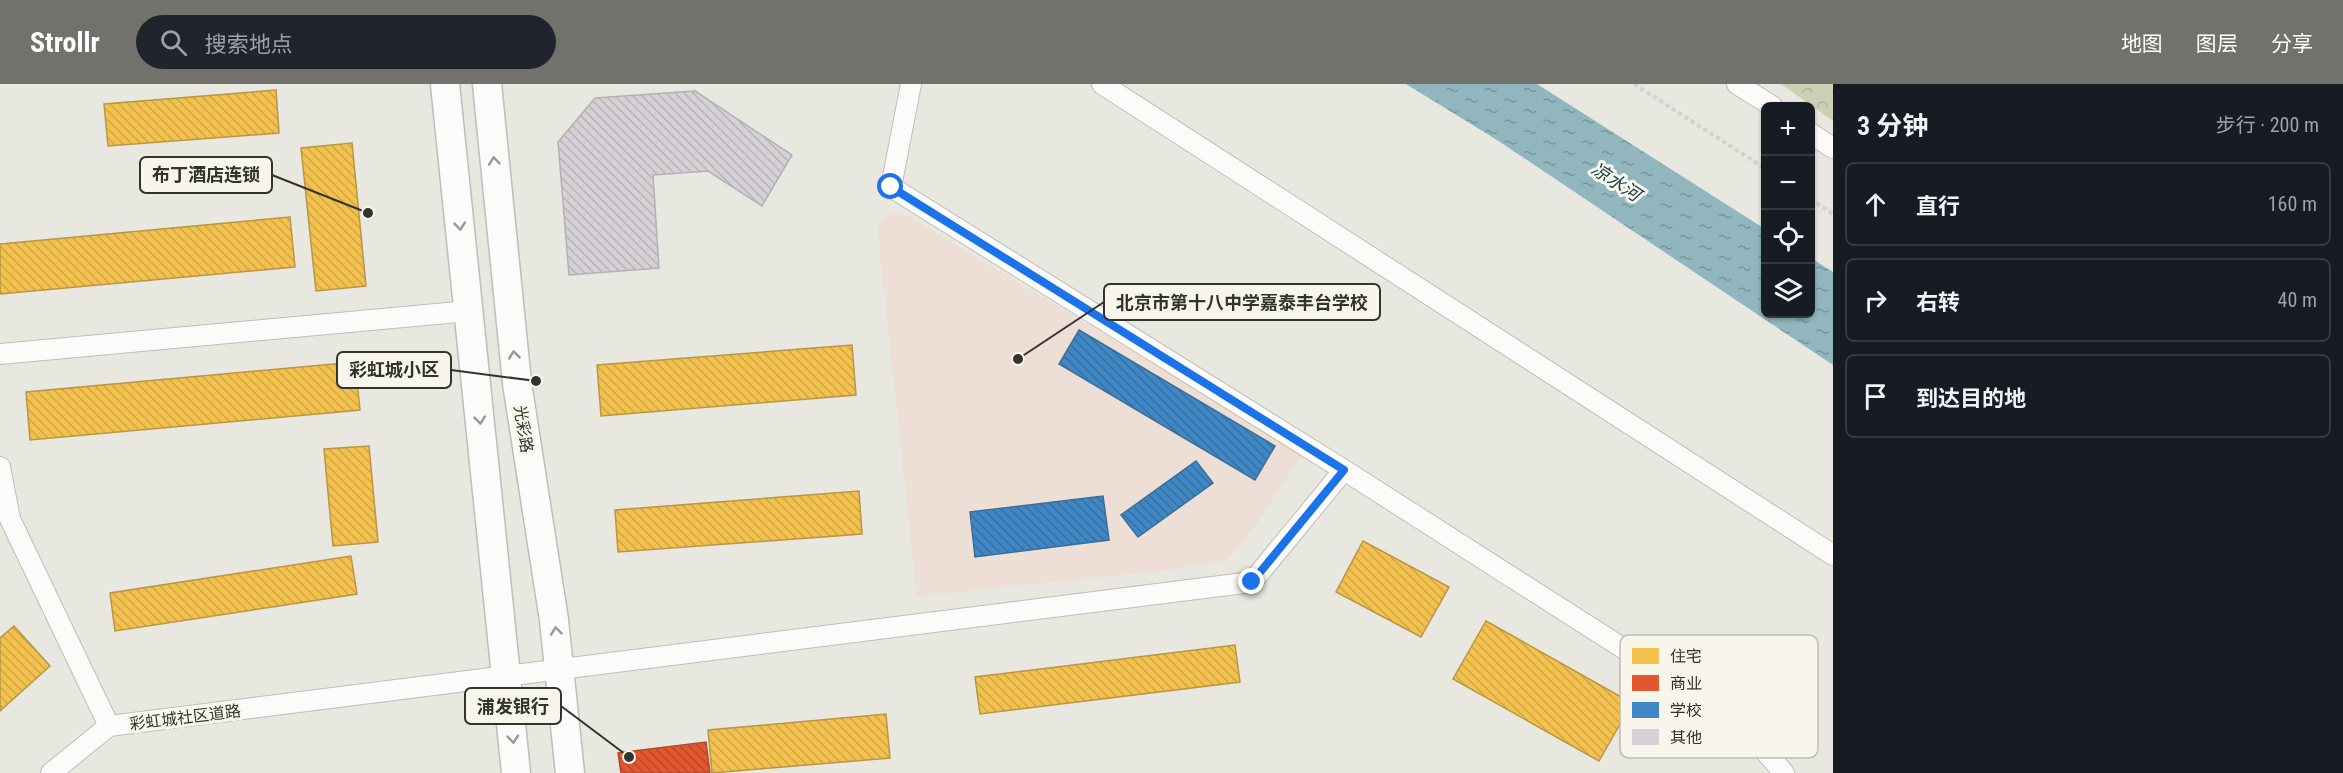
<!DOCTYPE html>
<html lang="zh">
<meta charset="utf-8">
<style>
body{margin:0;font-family:"Roboto Condensed","Noto Sans SC",sans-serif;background:#20242c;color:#f1f3f6}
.controls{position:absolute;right:18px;top:18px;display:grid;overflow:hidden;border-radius:9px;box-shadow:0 2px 4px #0004}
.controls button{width:54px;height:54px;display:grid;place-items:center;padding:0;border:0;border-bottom:2px solid #363941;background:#171b24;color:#f1f3f6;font:30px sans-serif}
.stop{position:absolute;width:18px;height:18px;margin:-14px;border:4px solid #1a73e8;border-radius:50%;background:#fff}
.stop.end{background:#1a73e8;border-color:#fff;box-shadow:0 2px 6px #0008}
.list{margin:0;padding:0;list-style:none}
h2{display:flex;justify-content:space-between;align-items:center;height:78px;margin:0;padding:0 24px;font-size:26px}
h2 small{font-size:20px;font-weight:400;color:#9ea1a6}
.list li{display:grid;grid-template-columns:39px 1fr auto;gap:18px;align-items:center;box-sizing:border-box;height:84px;margin:0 12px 12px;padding:0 12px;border:2px solid #363941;border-radius:9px}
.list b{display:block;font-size:22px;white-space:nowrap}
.list em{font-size:20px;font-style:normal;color:#9ea1a6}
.icon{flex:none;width:33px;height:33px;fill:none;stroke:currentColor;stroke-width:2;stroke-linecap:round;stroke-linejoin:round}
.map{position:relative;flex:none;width:1833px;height:689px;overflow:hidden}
header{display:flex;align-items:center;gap:36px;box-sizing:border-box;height:84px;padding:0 30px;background:#72726c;color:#fff}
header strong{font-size:28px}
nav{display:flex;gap:33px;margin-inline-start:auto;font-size:21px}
.search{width:420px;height:54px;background:#20242c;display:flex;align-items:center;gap:15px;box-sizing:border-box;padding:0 21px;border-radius:33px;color:#9ea1a6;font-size:22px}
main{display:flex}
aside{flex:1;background:#171b24}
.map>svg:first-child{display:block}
</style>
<header>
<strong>Strollr</strong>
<div class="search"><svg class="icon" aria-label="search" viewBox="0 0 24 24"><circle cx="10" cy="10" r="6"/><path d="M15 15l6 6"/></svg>搜索地点</div>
<nav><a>地图</a><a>图层</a><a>分享</a></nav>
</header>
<main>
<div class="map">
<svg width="1833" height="689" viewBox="0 0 1833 689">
<defs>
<pattern id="forest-crowns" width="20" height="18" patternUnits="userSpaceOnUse" patternTransform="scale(1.5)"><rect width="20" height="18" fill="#cbd0b5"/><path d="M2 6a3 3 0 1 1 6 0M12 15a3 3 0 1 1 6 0" fill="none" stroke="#afb39c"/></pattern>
<pattern id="water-ripples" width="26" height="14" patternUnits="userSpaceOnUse" patternTransform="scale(1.5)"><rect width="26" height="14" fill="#91b6be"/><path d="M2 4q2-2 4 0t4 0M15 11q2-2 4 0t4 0" fill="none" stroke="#77959b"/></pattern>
<pattern id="homes-back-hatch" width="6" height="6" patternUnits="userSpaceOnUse" patternTransform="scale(1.5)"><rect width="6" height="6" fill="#f2c14e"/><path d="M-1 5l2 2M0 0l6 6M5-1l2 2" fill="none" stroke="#d0a644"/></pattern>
<pattern id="shops-back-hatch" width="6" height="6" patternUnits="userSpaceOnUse" patternTransform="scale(1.5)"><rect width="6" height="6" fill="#e4572e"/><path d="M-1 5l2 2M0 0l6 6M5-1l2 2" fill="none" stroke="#b94928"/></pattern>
<pattern id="schools-back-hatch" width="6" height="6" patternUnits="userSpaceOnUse" patternTransform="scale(1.5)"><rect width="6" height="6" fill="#3f88c5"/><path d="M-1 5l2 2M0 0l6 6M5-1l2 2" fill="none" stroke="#3570a0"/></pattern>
<pattern id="building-back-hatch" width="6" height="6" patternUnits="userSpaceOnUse" patternTransform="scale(1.5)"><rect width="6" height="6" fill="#d5d1d6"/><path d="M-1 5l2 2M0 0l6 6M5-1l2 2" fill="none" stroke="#b7b4b8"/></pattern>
</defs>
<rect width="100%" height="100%" fill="#e8e7e0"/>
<path fill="#eddfd6" d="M889,129L908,132L1302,370L1256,441L1227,476L1164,487L917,512L881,180L878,144Z"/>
<path fill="url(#forest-crowns)" d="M1780,0H1833V37L1784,2Z"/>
<path fill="url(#water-ripples)" d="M1406,0H1537L1765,145L1766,230H1810L1811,174L1833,188V281L1497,56Z"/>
<g fill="url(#homes-back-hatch)" stroke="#b99644" stroke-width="1.5">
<path d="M276,6L279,49L108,62L104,20Z"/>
<path d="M352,59L366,202L316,207L301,64Z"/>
<path d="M290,133L295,183L0,210V160Z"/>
<path d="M852,261L856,311L601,332L597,281Z"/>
<path d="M355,278L360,326L30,356L26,308Z"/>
<path d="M369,362L378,458L333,462L324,365Z"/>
<path d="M859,407L862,450L618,468L615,426Z"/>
<path d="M1363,457L1449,503L1421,553L1336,508Z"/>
<path d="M351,472L357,510L115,547L110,509Z"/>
<path d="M1486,537L1632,619L1599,677L1453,595Z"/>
<path d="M14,542L50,582L0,627V554Z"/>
<path d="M1235,561L1240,598L980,630L975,593Z"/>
<path d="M886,630L890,674L712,689L708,646Z"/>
</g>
<path fill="url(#shops-back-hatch)" stroke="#af4c2e" stroke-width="1.5" d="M706,658L710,689H621L618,669Z"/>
<g fill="url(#schools-back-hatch)" stroke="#3b6e98" stroke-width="1.5">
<path d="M1079,246L1275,362L1255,396L1059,280Z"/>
<path d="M1196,377L1213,399L1138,453L1121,431Z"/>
<path d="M1103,412L1109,456L975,473L970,428Z"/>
</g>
<path fill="url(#building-back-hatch)" stroke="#b3b2b1" stroke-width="1.5" d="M695,7L792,71L762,122L708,87L653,91L659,184L569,191L558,58L595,14Z"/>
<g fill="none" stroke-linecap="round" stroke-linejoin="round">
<defs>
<g id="street">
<path d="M911,0L891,103L1344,386L1740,639L1784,689"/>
<path d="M1102,0L1833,471"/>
<path d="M1737,0L1772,22"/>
<path d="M1810,49L1833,64"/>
<path d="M0,270L469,227"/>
<path d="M0,383L10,435L109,642L1252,498L1344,386"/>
<path d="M51,689L109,642"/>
</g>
<g id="secondary">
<path d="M445,0L516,689"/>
<path d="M487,0L517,299L554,536L570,689"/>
</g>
</defs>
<use href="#street" stroke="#bebeb8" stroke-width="22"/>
<use href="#secondary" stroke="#bebeb8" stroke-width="31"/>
<g stroke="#d2d2d0" stroke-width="4" stroke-dasharray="4.5 3" stroke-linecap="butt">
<path d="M1634,0L1766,85"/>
<path d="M1810,115L1833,130"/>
</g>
<use href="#street" stroke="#fcfbfa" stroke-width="20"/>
<use href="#secondary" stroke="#fcfbfa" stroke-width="28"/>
</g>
<defs><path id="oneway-chevron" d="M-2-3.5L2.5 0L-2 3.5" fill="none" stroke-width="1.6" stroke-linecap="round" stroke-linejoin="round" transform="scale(1.5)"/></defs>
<g stroke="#989794">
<use href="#oneway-chevron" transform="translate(494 77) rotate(-96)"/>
<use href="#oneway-chevron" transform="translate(460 142) rotate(84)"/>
<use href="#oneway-chevron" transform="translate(514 271) rotate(-96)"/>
<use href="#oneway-chevron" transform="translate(480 336) rotate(84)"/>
<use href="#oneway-chevron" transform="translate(556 547) rotate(-97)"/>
<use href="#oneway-chevron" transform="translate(513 655) rotate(85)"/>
</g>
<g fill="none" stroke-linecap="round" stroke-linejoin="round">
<path stroke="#1a73e8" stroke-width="8" d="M891,103L1344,386L1252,498"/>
</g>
<g text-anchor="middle" stroke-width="6" stroke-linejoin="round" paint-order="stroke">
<g font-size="16" fill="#33332e" stroke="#f8f6ea">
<text transform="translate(524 345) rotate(81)" y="6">光彩路</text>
<text transform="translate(185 633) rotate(-7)" y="6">彩虹城社区道路</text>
</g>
<g font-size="18" font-style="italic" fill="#0d3e4a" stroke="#f8f6ea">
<text transform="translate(1616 98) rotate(33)" y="6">凉水河</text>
</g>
</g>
<rect x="1620" y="551" width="198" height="123" rx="9" fill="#f8f6ea" stroke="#bdbcb2" stroke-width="1.5"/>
<rect x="1632" y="564" width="27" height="16" fill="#f2c14e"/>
<rect x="1632" y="591" width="27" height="16" fill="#e4572e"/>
<rect x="1632" y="618" width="27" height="16" fill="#3f88c5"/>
<rect x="1632" y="645" width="27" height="16" fill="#d5d1d6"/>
<g font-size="16" fill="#33332e">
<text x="1670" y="578">住宅</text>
<text x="1670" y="605">商业</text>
<text x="1670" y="632">学校</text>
<text x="1670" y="659">其他</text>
</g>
<path fill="none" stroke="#33332e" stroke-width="2" d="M368 129L272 91M1018 275L1104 218M536 297L451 286M629 673L561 622"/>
<g fill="#33332e" stroke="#f8f6ea" stroke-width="2">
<circle cx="368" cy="129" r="6"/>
<circle cx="1018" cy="275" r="6"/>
<circle cx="536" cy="297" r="6"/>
<circle cx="629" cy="673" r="6"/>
</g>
<g fill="#f8f6ea" stroke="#33332e" stroke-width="2">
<rect x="140" y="73" width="132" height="36" rx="6"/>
<rect x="1104" y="200" width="276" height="36" rx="6"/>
<rect x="337" y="268" width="114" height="36" rx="6"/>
<rect x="465" y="604" width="96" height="36" rx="6"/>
</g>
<g font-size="18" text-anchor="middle" font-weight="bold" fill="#33332e">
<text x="206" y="97">布丁酒店连锁</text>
<text x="1242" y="225">北京市第十八中学嘉泰丰台学校</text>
<text x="394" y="292">彩虹城小区</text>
<text x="513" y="629">浦发银行</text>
</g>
</svg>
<div class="controls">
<button>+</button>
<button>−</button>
<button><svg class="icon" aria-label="locate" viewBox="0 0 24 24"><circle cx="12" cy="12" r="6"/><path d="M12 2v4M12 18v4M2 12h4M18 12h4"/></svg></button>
<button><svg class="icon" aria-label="layers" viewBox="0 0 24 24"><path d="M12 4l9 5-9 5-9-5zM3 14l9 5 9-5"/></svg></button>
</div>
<div class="stop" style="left:891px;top:103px"></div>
<div class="stop end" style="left:1252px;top:498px"></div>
</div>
<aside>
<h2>3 分钟<small>步行 · 200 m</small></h2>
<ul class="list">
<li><svg class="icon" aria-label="ahead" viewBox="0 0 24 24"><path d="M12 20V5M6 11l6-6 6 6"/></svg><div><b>直行</b></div><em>160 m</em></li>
<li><svg class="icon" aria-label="right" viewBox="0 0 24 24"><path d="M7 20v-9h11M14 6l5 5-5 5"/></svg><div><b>右转</b></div><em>40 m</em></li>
<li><svg class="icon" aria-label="arrive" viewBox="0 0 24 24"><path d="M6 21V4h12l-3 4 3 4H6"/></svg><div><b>到达目的地</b></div></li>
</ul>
</aside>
</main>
